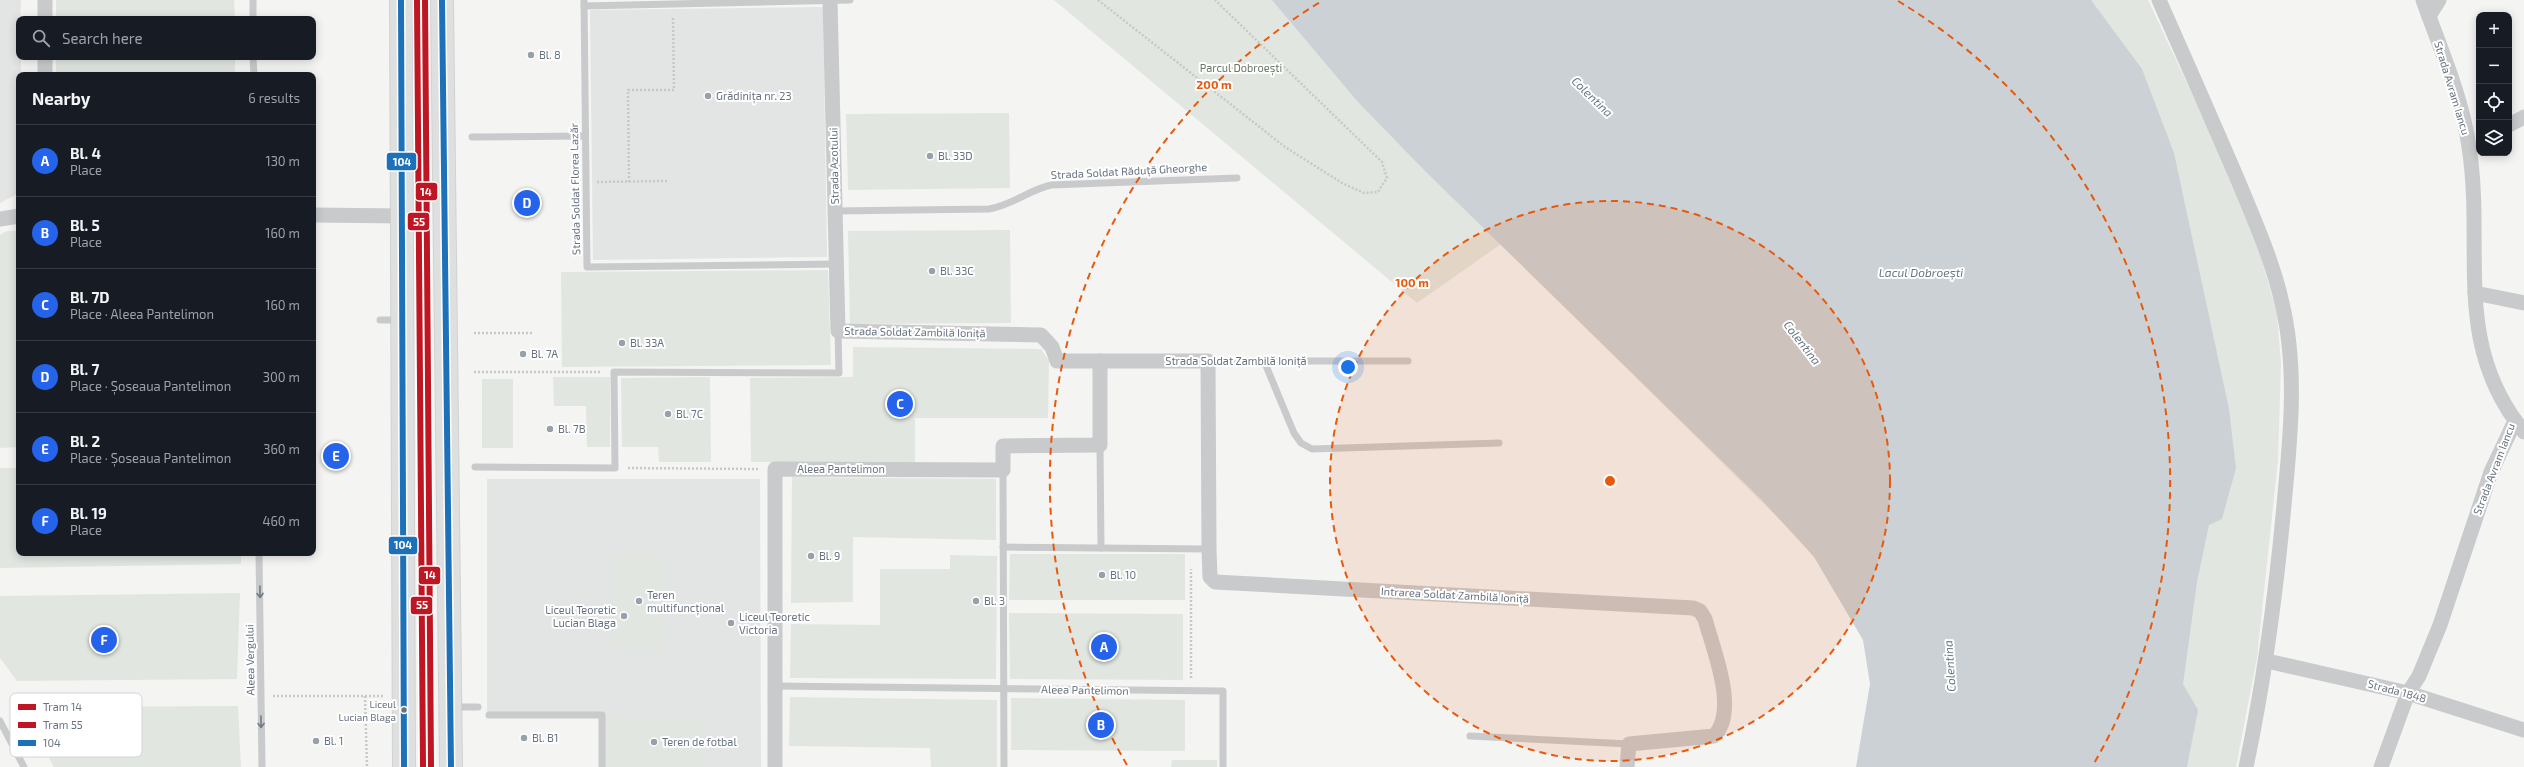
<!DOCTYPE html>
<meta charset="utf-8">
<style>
body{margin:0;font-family:"Exo 2",sans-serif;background:#242831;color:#f1f3f6}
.controls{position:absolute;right:12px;top:12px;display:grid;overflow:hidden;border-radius:8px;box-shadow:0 2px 10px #0003}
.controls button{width:36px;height:36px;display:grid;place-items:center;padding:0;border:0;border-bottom:1px solid #363941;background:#171b24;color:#f1f3f6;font:20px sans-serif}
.you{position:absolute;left:1348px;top:367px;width:14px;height:14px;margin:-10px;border:3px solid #fff;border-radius:50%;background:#1a73e8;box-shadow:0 0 0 6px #1a73e833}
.badge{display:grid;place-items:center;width:26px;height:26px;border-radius:50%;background:#2563eb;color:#fff;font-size:13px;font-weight:700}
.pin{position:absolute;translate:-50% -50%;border:2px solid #fff;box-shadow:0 1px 4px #0006}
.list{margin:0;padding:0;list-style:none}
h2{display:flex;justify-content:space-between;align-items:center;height:52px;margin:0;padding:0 16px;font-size:17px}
h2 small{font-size:13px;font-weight:400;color:#9ea1a6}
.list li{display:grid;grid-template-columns:26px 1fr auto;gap:12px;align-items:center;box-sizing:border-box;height:72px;padding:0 16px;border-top:1px solid #363941}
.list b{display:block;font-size:15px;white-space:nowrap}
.list p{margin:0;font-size:13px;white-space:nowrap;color:#9ea1a6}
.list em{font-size:13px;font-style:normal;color:#9ea1a6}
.icon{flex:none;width:22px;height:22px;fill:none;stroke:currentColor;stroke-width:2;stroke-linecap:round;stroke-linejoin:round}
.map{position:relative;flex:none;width:2524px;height:767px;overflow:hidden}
.search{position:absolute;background:#171b24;box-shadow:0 2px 10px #0003;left:16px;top:16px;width:300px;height:44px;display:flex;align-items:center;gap:10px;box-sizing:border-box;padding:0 14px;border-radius:8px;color:#9ea1a6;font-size:15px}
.panel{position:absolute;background:#171b24;box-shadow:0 2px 10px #0003;left:16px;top:72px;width:300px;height:484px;border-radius:8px}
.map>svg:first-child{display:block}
</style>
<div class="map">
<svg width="2524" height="767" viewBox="0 0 2524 767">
<rect width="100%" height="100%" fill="#f4f4f3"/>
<g fill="#e3e4e4">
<path d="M0,0H21L19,57H21V75H19V193L0,203Z"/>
<path d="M823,7L827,257L593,260L590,10Z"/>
<path d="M487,479H760L761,767H604V714H487Z"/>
</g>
<g fill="#e2e6e1">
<path d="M56,0H234L235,19H56Z"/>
<path d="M1054,0H1403L1788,528L1501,244L1417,303Z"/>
<path d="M2075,0H2148L2208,128L2260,254L2277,313L2281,364L2278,460L2257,658L2236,767H1961Z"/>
<rect x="56" y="57" width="179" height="18"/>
<path d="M1009,113L1010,188L848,190L846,114Z"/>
<path d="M1010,230L1011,323L850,324L848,231Z"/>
<path d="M7,231H19V447L0,448V235Z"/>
<path d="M828,270L831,365L562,367L561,272Z"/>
<path d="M853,347L1041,349L1049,361L1048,418H915V462H751L750,378L853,377Z"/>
<path d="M553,377H610V447H587L586,406H554Z"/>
<path d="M710,377L711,462H659L658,447H622L621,378Z"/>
<rect x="482" y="379" width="31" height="69"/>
<path d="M0,468H19V553H241V564L0,568Z"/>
<path d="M792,477L996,479V540L853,537V602L791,603Z"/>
<path d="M614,554H664V649L613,648Z"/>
<path d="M1010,554H1185V600H1009Z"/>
<path d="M950,555L997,556L996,679L790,678L791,624L880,625V569H950Z"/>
<path d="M240,593L237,679L17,681L0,658V596Z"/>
<path d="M1009,613L1183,614V680L1010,679Z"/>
<path d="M790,697L997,700V767H931L930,748L789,746Z"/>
<path d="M1011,698L1185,700V751L1011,750Z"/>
<path d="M238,706L241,767H54L21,707Z"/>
<path d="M607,716L701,718V767H606Z"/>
<path d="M1172,760H1217V767H1171Z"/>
</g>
<path fill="#cbd1d5" d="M1272,0H2091L2142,69L2174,153L2229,409L2236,468L2222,519L2209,525L2197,582L2183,684L2198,710L2187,767H1856L1870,684L1863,640L1814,557L1761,499L1425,171L1358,102Z"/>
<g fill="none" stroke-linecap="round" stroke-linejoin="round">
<defs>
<g id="primary">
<path d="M401,0L404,767"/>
<path d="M442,0L451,767"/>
</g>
</defs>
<use href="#primary" stroke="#d1d2d3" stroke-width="24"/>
<g stroke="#c7c8c8" stroke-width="2.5" stroke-dasharray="2 2" stroke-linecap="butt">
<path d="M1098,0L1285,147L1342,183L1364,193L1378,192L1387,178L1382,162L1215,0"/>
<path d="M597,182L667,181"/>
<path d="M629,182L628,90H674L673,17"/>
<path d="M474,333H533"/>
<path d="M474,372H602"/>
<path d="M628,468L759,469"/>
<path d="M1191,678V569"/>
<path d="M273,696H384"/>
<path d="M365,696L367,767"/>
</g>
<g stroke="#c9cacb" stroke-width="7">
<path d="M253,0V19"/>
<path d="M584,0L587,267L837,264"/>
<path d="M584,6L850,0"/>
<path d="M253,57L254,75"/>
<path d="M472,137L585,136"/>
<path d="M835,211L989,209C1012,205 1029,190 1051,185L1237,178"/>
<path d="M380,320H400"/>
<path d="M1208,361H1408"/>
<path d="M1264,361L1294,433L1301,443L1312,449L1499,443"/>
<path d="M1100,445L1101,548"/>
<path d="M475,467L615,468L614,372L839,373L838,331"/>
<path d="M1003,470L1004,767"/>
<path d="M1003,547L1209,549"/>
<path d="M259,553L262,767"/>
<path d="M775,686L1223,691V767"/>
<path d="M453,707H478"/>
<path d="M489,715H602V767"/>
<path d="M0,721L24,767"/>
<path d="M1470,736L1629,744"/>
</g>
<g stroke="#c9cacb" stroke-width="15">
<path d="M45,0V19"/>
<path d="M830,0L838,331L1041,335L1052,347L1057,361H1208L1209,549L1210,577L1215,582L1693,608L1700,611L1705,619C1713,649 1739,711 1714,736L1629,744L1627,767"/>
<path d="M2159,0C2186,61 2213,122 2239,183C2255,222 2273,262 2282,303C2297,365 2291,432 2285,494C2277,586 2265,677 2246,767"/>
<path d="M2423,0C2440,48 2462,97 2469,147C2485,250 2451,343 2524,432"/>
<path d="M2429,16L2439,0"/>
<path d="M45,57V75"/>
<path d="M2509,125L2524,117"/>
<path d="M313,215L402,216"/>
<path d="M0,219L19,216"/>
<path d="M2475,293L2524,303"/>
<path d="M2267,661L2408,693L2524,730"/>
<path d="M775,767V469L1003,470V446L1100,445V361"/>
<path d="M2381,767L2408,693L2419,676L2440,625L2491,472L2515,421"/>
</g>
<use href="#primary" stroke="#dedfdf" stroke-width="22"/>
<defs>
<g id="bus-1">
<path d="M401,0L404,767"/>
<path d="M442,0L451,767"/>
</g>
</defs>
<use href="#bus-1" stroke="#fff" stroke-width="9"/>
<use href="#bus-1" stroke="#1d71b8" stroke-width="6"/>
<defs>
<path id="tram-1" d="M425,0L431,767"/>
<path id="tram-2" d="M417,0L423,767"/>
</defs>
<use href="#tram-1" stroke="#fff" stroke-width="9"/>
<use href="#tram-2" stroke="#fff" stroke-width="9"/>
<use href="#tram-1" stroke="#be1622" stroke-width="6"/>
<use href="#tram-2" stroke="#be1622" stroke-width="6"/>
</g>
<defs><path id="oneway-shaft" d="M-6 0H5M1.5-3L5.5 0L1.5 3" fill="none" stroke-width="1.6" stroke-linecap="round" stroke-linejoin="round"/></defs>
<g stroke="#717b88">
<use href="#oneway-shaft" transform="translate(260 592) rotate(89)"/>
<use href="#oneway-shaft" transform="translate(261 722) rotate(89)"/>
</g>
<circle cx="1610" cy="481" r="280" fill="#e8590c" fill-opacity=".12"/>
<g fill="none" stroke="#e8590c" stroke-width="2" stroke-dasharray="7 5">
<circle cx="1610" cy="481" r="280"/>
<path d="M1127 765A560 560 0 0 1 1322 1M1898 1A560 560 0 0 1 2093 765"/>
</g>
<g fill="#98a0a9" stroke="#fff" stroke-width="1.5">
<circle cx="531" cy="55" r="4"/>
<circle cx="708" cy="96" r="4"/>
<circle cx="930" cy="156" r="4"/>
<circle cx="932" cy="271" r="4"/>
<circle cx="622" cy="343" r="4"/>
<circle cx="523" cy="354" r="4"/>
<circle cx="668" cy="414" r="4"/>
<circle cx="550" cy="429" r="4"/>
<circle cx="811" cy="556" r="4"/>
<circle cx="1102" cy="575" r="4"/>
<circle cx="639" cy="601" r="4"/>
<circle cx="976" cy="601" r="4"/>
<circle cx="624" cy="616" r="4"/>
<circle cx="731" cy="623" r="4"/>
<circle cx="524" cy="738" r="4"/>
<circle cx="316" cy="741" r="4"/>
<circle cx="654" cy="742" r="4"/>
</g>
<circle fill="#677281" stroke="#fff" stroke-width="1.5" cx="404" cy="710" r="3.5"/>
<g text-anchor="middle" stroke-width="4" stroke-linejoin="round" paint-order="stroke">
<g font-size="10" fill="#677281" stroke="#fff" text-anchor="end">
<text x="396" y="708">Liceul<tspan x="396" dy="13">Lucian Blaga</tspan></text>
</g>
<g font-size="11" fill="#677281" stroke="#fff" text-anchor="start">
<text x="539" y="59">Bl. 8</text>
<text x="716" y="100">Grădinița nr. 23</text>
<text x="938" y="160">Bl. 33D</text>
<text x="940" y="275">Bl. 33C</text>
<text x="630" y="347">Bl. 33A</text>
<text x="531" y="358">Bl. 7A</text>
<text x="676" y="418">Bl. 7C</text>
<text x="558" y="433">Bl. 7B</text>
<text x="819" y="560">Bl. 9</text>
<text x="1110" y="579">Bl. 10</text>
<text x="647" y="599">Teren<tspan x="647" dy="13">multifuncțional</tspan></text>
<text x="984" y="605">Bl. 3</text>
<text x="616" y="614" text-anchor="end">Liceul Teoretic<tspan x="616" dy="13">Lucian Blaga</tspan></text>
<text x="739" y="621">Liceul Teoretic<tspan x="739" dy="13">Victoria</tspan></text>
<text x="532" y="742">Bl. B1</text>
<text x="324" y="745">Bl. 1</text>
<text x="662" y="746">Teren de fotbal</text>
</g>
<g font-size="11" fill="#667965" stroke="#fff">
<text x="1241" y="72">Parcul Dobroești</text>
</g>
<g font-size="11" fill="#677281" stroke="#fff">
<text transform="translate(2452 88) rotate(73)" y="4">Strada Avram Iancu</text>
<text transform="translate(834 166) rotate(-91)" y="4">Strada Azotului</text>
<text transform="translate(1129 171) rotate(-3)" y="4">Strada Soldat Răduță Gheorghe</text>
<text transform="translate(575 189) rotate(-91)" y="4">Strada Soldat Florea Lazăr</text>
<text transform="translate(915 332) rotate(1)" y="4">Strada Soldat Zambilă Ioniță</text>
<text x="1236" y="365">Strada Soldat Zambilă Ioniță</text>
<text x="841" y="473">Aleea Pantelimon</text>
<text transform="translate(2494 469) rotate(-69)" y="4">Strada Avram Iancu</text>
<text transform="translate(1455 595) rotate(3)" y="4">Intrarea Soldat Zambilă Ioniță</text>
<text transform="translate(250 660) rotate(-91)" y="4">Aleea Vergului</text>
<text transform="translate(1085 690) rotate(1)" y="4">Aleea Pantelimon</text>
<text transform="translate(2397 691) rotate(15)" y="4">Strada 1848</text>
</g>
<g font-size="12" font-style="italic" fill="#687985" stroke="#fff">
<text transform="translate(1592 97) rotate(44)" y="4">Colentina</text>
<text x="1921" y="277">Lacul Dobroești</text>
<text transform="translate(1802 343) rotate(52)" y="4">Colentina</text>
<text transform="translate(1950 666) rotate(-94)" y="4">Colentina</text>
</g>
</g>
<rect x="10" y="693" width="132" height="64" rx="6" fill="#fff" stroke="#d1d5d9" stroke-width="1"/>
<rect x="18" y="704" width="18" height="6" fill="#be1622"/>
<rect x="18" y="722" width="18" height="6" fill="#be1622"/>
<rect x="18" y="740" width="18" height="6" fill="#1d71b8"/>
<g font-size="11" fill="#677281">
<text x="43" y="711">Tram 14</text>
<text x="43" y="729">Tram 55</text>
<text x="43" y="747">104</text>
</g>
<circle cx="1610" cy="481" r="6" fill="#e8590c" stroke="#fff" stroke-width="2"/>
<g font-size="12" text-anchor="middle" font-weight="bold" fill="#e8590c" stroke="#fff" stroke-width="4" stroke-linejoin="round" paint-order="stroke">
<text x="1214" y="89">200 m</text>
<text x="1412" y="287">100 m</text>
</g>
<g stroke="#fff" stroke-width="1.5">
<rect x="386" y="152" width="31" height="19" rx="4" fill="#1d71b8"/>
<rect x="415" y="182" width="23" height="19" rx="4" fill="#be1622"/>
<rect x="407" y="212" width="23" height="19" rx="4" fill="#be1622"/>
<rect x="388" y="536" width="30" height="19" rx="4" fill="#1d71b8"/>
<rect x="418" y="566" width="23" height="19" rx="4" fill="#be1622"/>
<rect x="410" y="596" width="23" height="19" rx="4" fill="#be1622"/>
</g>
<g font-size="11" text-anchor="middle" font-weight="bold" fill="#fff">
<text x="402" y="166">104</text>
<text x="426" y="196">14</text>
<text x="419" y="226">55</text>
<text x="403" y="549">104</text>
<text x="430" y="579">14</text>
<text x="422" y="609">55</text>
</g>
</svg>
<div class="controls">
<button>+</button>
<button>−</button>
<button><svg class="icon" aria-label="locate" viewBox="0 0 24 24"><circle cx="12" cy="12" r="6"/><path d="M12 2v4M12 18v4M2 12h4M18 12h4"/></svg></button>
<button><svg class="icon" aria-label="layers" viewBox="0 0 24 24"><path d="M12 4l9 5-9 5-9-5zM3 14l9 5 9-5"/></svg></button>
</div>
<div class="you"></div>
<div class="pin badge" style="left:1104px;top:647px">A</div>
<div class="pin badge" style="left:1101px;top:725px">B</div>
<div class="pin badge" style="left:900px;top:404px">C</div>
<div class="pin badge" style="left:527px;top:203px">D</div>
<div class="pin badge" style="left:336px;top:456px">E</div>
<div class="pin badge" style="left:104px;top:640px">F</div>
<div class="search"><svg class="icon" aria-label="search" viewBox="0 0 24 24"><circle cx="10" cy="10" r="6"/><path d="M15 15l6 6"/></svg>Search here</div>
<section class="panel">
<h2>Nearby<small>6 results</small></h2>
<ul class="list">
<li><span class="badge">A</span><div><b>Bl. 4</b><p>Place</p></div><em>130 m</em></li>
<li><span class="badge">B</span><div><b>Bl. 5</b><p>Place</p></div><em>160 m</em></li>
<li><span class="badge">C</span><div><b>Bl. 7D</b><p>Place · Aleea Pantelimon</p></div><em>160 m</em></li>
<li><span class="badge">D</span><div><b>Bl. 7</b><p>Place · Șoseaua Pantelimon</p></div><em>300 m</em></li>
<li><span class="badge">E</span><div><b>Bl. 2</b><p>Place · Șoseaua Pantelimon</p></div><em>360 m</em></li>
<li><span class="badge">F</span><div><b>Bl. 19</b><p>Place</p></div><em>460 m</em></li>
</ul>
</section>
</div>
